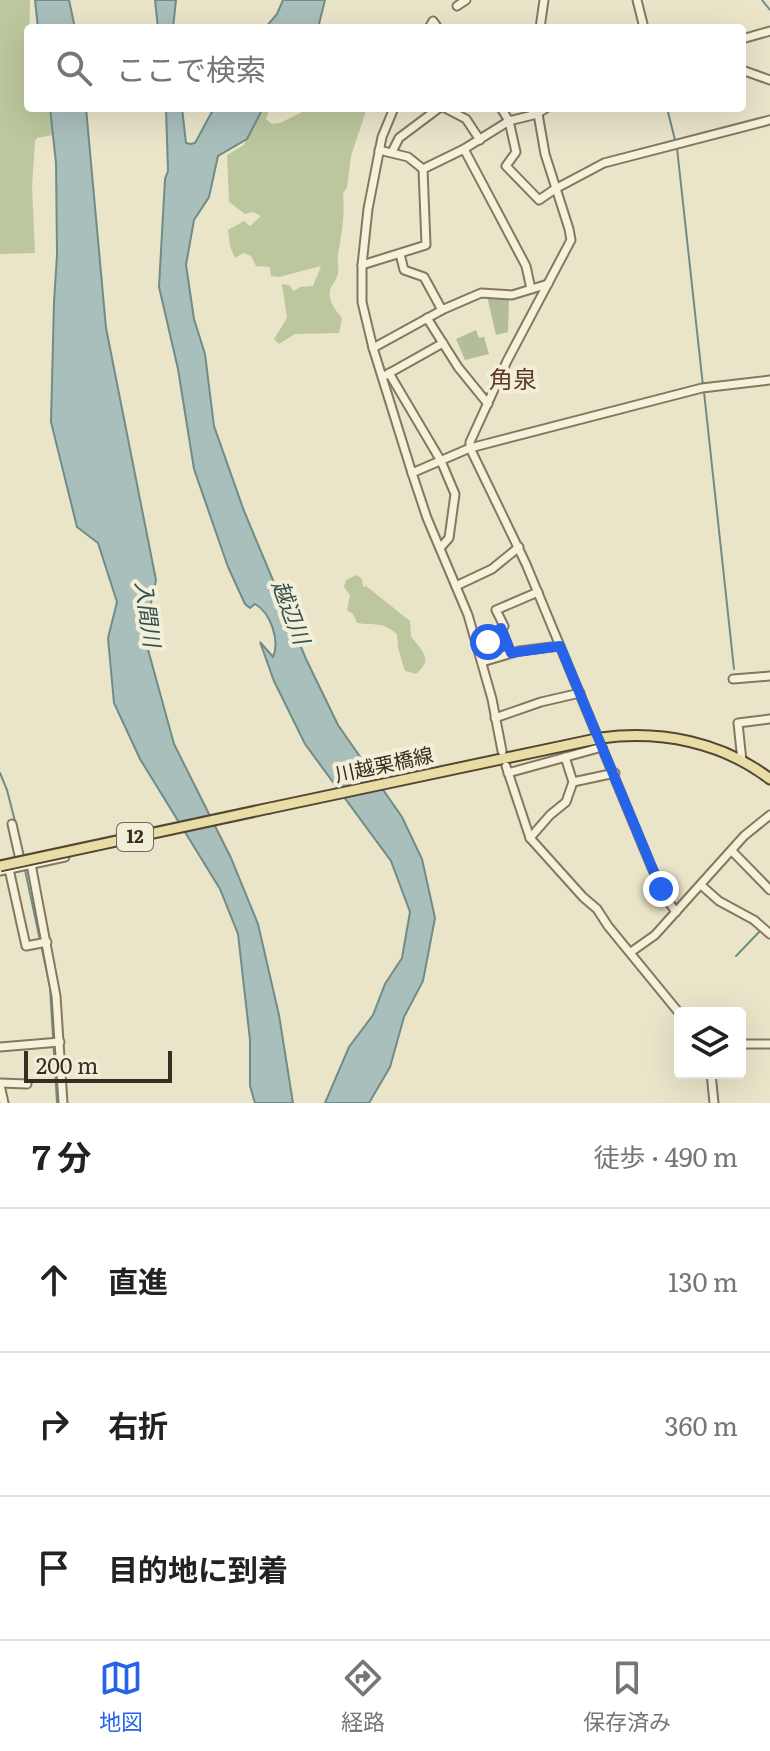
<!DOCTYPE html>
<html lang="ja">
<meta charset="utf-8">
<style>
body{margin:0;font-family:Literata,"Noto Sans JP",serif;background:#f6f6f6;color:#222}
.controls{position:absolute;right:24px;bottom:24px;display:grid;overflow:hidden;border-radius:8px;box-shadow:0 8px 32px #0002}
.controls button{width:72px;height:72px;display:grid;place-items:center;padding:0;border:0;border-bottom:2px solid #e0e0e0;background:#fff;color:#222;font:40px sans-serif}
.scale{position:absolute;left:24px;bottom:20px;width:148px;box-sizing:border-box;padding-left:8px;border:4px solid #362e21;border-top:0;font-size:22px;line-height:28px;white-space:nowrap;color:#362e21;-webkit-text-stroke:6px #f2eed7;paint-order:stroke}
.stop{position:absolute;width:24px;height:24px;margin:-18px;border:6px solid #2563eb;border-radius:50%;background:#fff}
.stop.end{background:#2563eb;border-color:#fff;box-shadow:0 2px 8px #0008}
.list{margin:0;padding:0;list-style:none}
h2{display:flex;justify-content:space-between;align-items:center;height:104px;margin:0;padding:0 32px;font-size:34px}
h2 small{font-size:26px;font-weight:400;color:#767676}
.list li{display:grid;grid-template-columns:52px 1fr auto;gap:24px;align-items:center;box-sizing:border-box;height:144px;padding:0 32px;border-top:2px solid #e0e0e0}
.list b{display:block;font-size:30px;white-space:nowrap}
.list em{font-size:26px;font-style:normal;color:#767676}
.icon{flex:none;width:44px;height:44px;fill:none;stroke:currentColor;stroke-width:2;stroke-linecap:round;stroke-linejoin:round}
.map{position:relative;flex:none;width:770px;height:1103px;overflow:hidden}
.search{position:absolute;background:#fff;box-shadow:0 8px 32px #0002;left:24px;right:24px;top:24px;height:88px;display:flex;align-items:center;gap:20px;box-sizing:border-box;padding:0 28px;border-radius:8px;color:#767676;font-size:30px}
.sheet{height:536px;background:#fff}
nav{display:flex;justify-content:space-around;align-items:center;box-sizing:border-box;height:112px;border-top:2px solid #e0e0e0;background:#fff;font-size:22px;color:#767676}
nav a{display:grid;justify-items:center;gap:4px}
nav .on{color:#2563eb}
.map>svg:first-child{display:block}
</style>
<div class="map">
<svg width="770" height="1103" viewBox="0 0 770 1103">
<rect width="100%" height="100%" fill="#eae5c9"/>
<g fill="#bcc79d">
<path d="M0,0H30L28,108H49L53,135L37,138L35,141L32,186L35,253L0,254Z"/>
<path d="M260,108H270L266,119L272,124L280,123L310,108H367L351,156L347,188L343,193C345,214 342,234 338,254C337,261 339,267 338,273C337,280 332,284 330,290C328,301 336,311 342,318L339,333L295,334L279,344L274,339L287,318L282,284L289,285L294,291L300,287L313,286L321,266L279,277L271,276L270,267L256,266L251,256L243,253L235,258L230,246L228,230L244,221L250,226L261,216L253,212L245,214L229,202L227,155L244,145Z"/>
<path d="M357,575L362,579L363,587L366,586L410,621L411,636C421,651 435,658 416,674L405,671L398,648L397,634C382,621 375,626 357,623L353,614L347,610L350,595L344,587L346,580Z"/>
</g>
<g fill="#b4bd9b">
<path d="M487,296L509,298L508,332L496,335Z"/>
<path d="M476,330L479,338L484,337L489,354L465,360L456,339Z"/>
</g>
<g fill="#a9bfbb" stroke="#708c89" stroke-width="2">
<path d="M35,0H69L75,28H38Z"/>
<path d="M155,0H176L173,28H158Z"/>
<path d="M283,0H325L318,28H265L277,14Z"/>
<path d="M50,108H86L106,328L156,580L144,635L174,744L231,858L258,924L279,1015L293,1103H255L250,1086V1040L238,934L220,889L140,759L114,703L108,638L117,602L98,543L77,527L51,422L54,302L57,255L56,163Z"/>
<path d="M166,108H182L186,143L191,144L195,143L214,108H263L247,139L218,156L209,197L194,220L186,265L194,319L205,354L214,426L244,511L306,659L338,725L402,817L422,859L435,918L423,981L404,1017L390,1067L369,1103H325L349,1047L373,1015L385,984L402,958L410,912L391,861L305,744L274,681L260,642L273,657C280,641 271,613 255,604L250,608L245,604L228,567L194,469L178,369L159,287L165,179L168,171Z"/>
</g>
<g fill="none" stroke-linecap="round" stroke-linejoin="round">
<g stroke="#708c89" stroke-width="2">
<path d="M762,0L770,10"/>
<path d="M667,108L677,148L703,386"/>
<path d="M704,392L734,669"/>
<path d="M0,773L7,790L17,829"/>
<path d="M25,870L50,987L57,1103"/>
<path d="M736,956L761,930"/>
</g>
<defs>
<g id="minor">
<path d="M637,0L644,28"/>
<path d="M457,6L466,0"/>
<path d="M429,28L433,21L438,28"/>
<path d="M540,28L544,0"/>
<path d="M742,39L770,31"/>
<path d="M742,70L770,80"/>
<path d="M394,108L382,137L368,209L362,265V302L373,348L412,473L427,518L468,615L492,699L502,751"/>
<path d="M445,108L466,119L480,140"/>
<path d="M501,108L509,121L516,152L506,166L539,200L555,189L604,163L770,120"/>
<path d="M537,108L545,154L569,229L571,240L507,361L470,442V448L526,564L652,868L666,898L676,912"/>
<path d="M464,149L526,266L531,289"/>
<path d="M379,150L408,157L423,169L464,149L509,121L537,114L546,108"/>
<path d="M392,152L399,138L439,108"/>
<path d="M400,254L404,270L424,277L442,310"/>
<path d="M362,265L426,245L423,169"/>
<path d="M427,318L458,367L488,404"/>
<path d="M373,348L444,309L481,293L512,295L548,284"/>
<path d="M389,373L441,461L455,494L449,538L441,547"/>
<path d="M386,375L443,343"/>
<path d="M412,473L470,448L702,388L770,380"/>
<path d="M456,586L492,569L519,547"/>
<path d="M501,628L511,653"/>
<path d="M478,648L504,626L496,610L538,592"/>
<path d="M482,662L519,651L560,646"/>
<path d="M733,679L770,676"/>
<path d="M495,718L541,702L580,693"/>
<path d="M565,757L573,782"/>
<path d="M742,761L738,723L770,719"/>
<path d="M506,766L530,838L583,897L597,909L608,926L680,1014"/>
<path d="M508,773L602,747"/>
<path d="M12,824L21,864"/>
<path d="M530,838L550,815L566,802L573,782L615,773"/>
<path d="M732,851L770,890"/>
<path d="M31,864L56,996L63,1103"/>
<path d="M9,869L26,946L47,942"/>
<path d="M0,871L65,857"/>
<path d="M701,885L719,901L754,920L770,934"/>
<path d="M631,952L655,935L744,836L770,815"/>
<path d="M740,1044H770"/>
<path d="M0,1047L60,1042"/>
<path d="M711,1073L714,1103"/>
<path d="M0,1083L27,1084"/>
<path d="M0,1085L4,1103"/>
</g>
<g id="major">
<path d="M601,738C661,730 722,742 770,779"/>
<path d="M270,808L596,739"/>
</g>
</defs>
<use href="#minor" stroke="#84785f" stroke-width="11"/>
<use href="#major" stroke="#534633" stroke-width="13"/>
<use href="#minor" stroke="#f5f1db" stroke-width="7"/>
<use href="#major" stroke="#e8dda5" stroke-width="9"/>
<defs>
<g id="major-bridge">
<path d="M596,739L601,738"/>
<path d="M0,866L270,808"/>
</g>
</defs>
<use href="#major-bridge" stroke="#534633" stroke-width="13" stroke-linecap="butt"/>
<use href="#major-bridge" stroke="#e8dda5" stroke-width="9"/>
</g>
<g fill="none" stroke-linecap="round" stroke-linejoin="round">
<path stroke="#2563eb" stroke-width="10" d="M488,642L501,628L511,653L560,646L661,889"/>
</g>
<g text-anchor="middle" stroke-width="8" stroke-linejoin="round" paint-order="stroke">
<rect fill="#f2eed7" stroke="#6e6858" stroke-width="2" x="117" y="823" width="36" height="28" rx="6"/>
<g font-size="18" font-weight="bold" fill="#362e21">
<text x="135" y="843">12</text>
</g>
<g font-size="20" fill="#362e21" stroke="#f2eed7">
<text transform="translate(384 765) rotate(-12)" y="7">川越栗橋線</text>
</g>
<g font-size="22" font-style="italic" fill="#325154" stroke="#f2eed7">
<text transform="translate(291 612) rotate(69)" y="8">越辺川</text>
<text transform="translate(148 614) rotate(82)" y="8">入間川</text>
</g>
<g font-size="24" fill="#5e3a25" stroke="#f2eed7">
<text x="513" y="388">角泉</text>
</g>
</g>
</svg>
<div class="controls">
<button><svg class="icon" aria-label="layers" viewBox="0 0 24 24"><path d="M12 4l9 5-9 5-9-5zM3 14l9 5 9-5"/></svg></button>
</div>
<div class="scale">200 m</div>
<div class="stop" style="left:488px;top:642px"></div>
<div class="stop end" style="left:661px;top:889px"></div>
<div class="search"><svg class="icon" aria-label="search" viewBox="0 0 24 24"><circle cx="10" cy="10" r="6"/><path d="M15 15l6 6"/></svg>ここで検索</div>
</div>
<section class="sheet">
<h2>7 分<small>徒歩 · 490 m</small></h2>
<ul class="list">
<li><svg class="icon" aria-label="ahead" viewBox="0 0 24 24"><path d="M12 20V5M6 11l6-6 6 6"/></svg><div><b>直進</b></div><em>130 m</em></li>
<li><svg class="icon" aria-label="right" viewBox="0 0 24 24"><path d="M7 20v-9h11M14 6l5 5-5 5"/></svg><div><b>右折</b></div><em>360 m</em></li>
<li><svg class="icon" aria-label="arrive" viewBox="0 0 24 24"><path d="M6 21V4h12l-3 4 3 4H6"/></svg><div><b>目的地に到着</b></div></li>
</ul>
</section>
<nav>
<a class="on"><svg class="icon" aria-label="map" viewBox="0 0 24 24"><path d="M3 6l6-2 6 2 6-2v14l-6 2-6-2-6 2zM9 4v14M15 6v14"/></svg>地図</a>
<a><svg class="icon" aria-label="directions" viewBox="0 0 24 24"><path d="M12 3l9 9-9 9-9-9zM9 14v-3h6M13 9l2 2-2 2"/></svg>経路</a>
<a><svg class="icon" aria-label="saved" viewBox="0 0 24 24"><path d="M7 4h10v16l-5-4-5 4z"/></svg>保存済み</a>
</nav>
